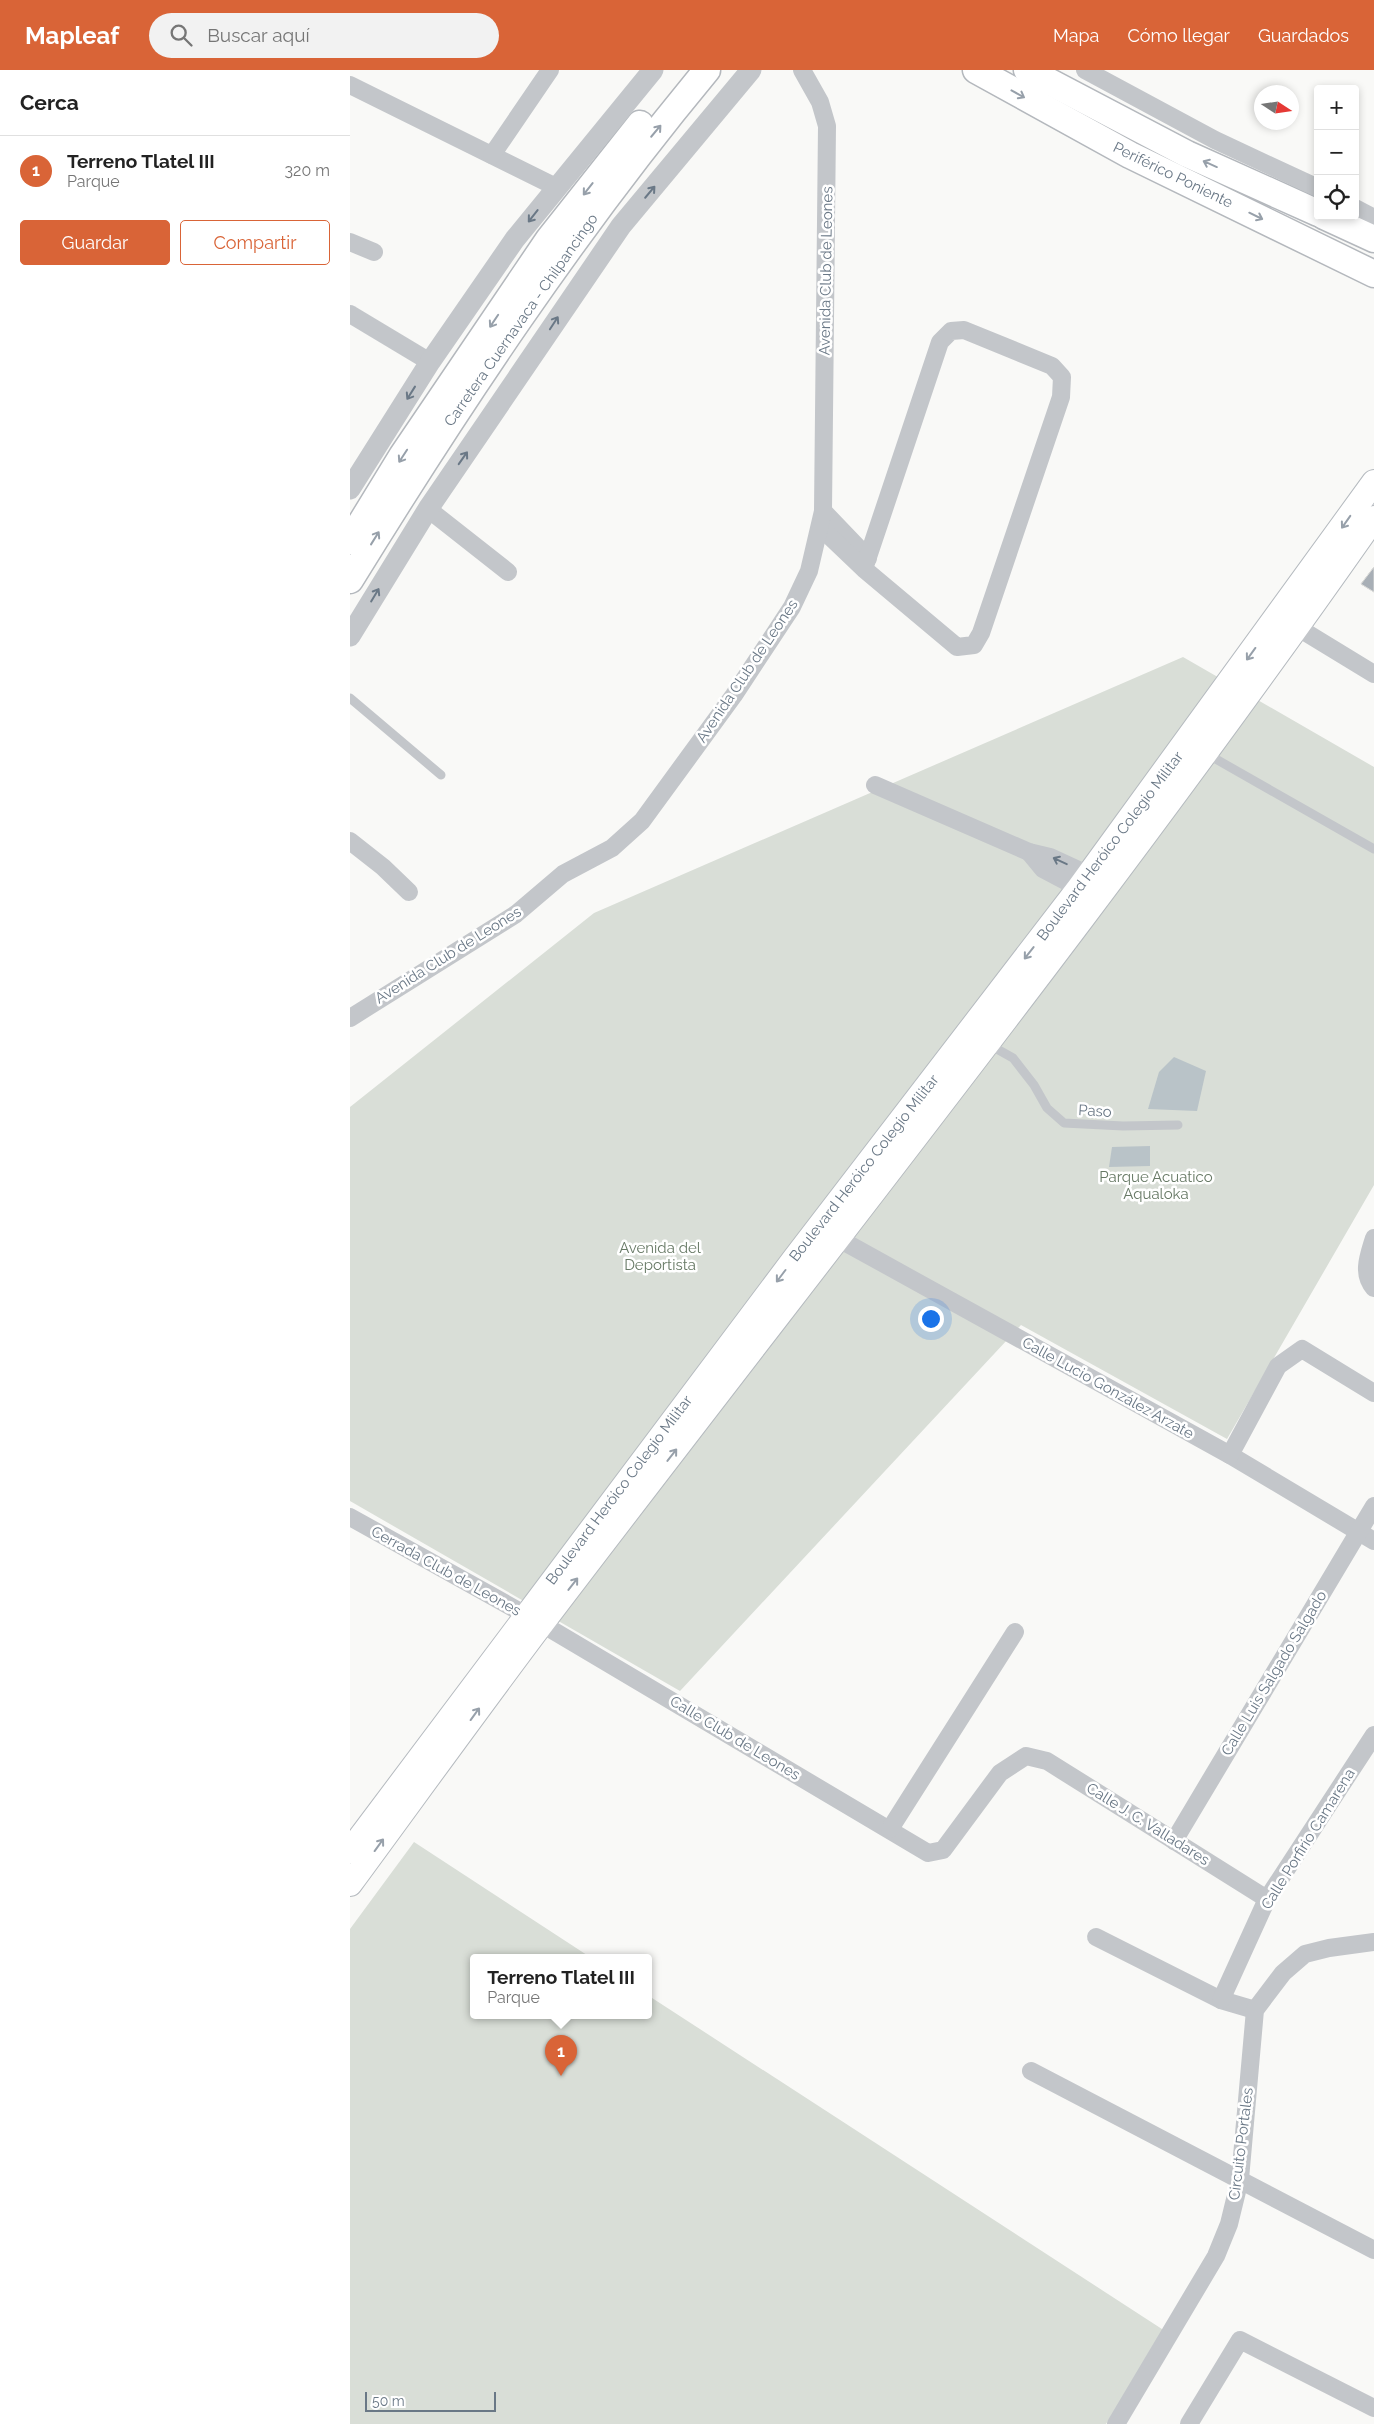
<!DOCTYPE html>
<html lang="es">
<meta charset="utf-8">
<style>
body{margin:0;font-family:Raleway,sans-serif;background:#f2f2f2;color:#222}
.controls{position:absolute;right:15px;top:15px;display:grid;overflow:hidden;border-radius:5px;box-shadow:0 2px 8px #0003}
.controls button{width:45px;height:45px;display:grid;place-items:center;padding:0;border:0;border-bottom:1px solid #e0e0e0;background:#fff;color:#222;font:25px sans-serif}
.compass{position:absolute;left:904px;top:15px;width:45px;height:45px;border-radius:50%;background:#fff;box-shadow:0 2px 8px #0003;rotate:102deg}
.scale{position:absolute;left:15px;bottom:12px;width:131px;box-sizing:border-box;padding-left:5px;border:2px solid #6a7886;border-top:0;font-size:14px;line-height:18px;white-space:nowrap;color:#6a7886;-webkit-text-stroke:4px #fff;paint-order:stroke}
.you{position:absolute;left:580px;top:1248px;width:18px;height:18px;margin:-12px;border:4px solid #fff;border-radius:50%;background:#1a73e8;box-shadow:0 0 0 8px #1a73e833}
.badge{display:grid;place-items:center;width:32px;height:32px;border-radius:50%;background:#d96437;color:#fff;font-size:16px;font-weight:700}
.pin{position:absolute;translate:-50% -41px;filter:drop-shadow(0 1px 2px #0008)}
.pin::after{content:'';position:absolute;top:26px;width:18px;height:15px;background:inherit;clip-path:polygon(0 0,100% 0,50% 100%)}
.popup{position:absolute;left:120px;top:1884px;width:182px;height:65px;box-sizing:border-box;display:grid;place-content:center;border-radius:5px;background:#fff;filter:drop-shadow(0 1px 4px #0005);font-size:16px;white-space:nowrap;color:#767676}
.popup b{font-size:19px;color:#222}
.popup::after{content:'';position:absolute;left:50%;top:100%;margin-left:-10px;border:10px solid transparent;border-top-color:#fff}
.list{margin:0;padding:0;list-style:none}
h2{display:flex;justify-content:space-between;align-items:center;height:65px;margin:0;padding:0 20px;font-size:21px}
h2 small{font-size:16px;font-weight:400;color:#767676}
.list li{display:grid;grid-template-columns:32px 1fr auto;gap:15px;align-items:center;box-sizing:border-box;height:70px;padding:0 20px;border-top:1px solid #e0e0e0}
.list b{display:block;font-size:19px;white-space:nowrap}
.list p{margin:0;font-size:16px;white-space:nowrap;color:#767676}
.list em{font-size:16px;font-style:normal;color:#767676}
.actions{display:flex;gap:10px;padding:15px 20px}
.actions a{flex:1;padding:11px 0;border:1px solid #d96437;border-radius:5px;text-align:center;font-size:18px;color:#d96437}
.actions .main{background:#d96437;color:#fff}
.icon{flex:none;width:28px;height:28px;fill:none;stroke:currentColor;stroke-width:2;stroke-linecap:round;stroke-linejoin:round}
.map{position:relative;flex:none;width:1024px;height:2354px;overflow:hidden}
header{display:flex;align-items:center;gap:30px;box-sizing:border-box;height:70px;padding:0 25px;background:#d96437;color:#fff}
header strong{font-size:24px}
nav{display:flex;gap:28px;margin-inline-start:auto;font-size:18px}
.search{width:350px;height:45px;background:#f2f2f2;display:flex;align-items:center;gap:12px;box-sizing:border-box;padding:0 18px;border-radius:28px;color:#767676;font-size:19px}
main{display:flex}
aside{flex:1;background:#fff}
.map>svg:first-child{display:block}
</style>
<header>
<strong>Mapleaf</strong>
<div class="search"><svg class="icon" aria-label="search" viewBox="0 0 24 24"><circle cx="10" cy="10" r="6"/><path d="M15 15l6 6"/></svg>Buscar aquí</div>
<nav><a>Mapa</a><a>Cómo llegar</a><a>Guardados</a></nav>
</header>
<main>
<aside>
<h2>Cerca<small></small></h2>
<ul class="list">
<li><span class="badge">1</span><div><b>Terreno Tlatel III</b><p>Parque</p></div><em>320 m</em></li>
</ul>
<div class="actions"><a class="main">Guardar</a><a>Compartir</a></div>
</aside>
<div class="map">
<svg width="1024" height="2354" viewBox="0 0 1024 2354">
<rect width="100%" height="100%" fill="#f9f9f7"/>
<g fill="#d9ded7">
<path d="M833,587L1024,697V1115L877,1369L671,1255L330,1621L0,1431V1037L244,843Z"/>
<path d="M64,1772L240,1887H124V1945H298L299,1926L815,2261L756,2354H0V1859Z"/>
</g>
<g fill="#b9c3c8">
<path d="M824,987L856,1001L847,1041L798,1039L809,1002Z"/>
<path d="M800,1076V1096L759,1097L762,1077Z"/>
</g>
<g fill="#a8afb6" stroke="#dbdbd9">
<path d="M1024,497V522L1011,514Z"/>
<path d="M1024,497V522L1011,514Z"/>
</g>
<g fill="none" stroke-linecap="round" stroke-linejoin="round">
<defs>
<g id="secondary">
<path d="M0,1781L445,1188L729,818L1024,412"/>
<path d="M0,1814C64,1727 128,1638 193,1552C472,1185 760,826 1024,448"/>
</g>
<g id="primary">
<path d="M626,0L780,85L1024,204"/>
<path d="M677,0L837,84L968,143"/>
<path d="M974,146L1024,169"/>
<path d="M0,471L52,386L199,169L290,54"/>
<path d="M0,510C109,333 224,160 357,0"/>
</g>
</defs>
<use href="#secondary" stroke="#b5babf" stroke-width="26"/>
<use href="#primary" stroke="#b4b8bd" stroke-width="29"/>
<g stroke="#c3c6ca" stroke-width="9">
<path d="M0,628L91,705"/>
<path d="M857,684L1024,779"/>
<path d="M638,974L663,988L684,1015L697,1038L714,1053L773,1056L828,1055"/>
</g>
<g stroke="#c3c6ca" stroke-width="18">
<path d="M735,0L865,70L968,118"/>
<path d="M0,15L206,117"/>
<path d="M142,85L200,0"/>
<path d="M1005,138L1024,148"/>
<path d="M0,172L24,182"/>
<path d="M0,244L80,292"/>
<path d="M78,439L158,502"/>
<path d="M473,441L518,488"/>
<path d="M471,458L514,499L607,577L624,575L631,563L711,327L712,307L702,296L614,260L601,261L590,272L514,499"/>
<path d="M937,551L1024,604"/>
<path d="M525,715L679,782L700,787L739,805"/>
<path d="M0,771L33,797L59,822"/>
<path d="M679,782L693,799L729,818"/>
<path d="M0,948L166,844L213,804L262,778L292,751L384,625L442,537L459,501L473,441L477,56L470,32L452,0"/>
<path d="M1024,1168C1019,1185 1011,1203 1024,1218"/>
<path d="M489,1169L880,1385L1024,1471"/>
<path d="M880,1385L928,1296L952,1279L1024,1323"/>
<path d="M0,1447L192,1554L578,1783L593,1780L650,1703L676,1686L697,1691L917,1829"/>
<path d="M540,1759L665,1562"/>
<path d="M824,1771L1024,1436"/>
<path d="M746,1867L871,1930L905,1940"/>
<path d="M871,1930L917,1829L1024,1665"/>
<path d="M681,2001L1024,2180"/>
<path d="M766,2354L866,2186L879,2154L890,2109L905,1940L933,1903L955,1884L979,1878L1024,1872"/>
<path d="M839,2354L890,2270L1024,2338"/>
</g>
<g stroke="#c3c6ca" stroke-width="21">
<path d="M0,419L80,292L165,169L303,0"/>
<path d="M0,566L78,439L271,156L401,0"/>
</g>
<use href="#secondary" stroke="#fff" stroke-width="24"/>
<use href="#primary" stroke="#fff" stroke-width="26"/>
</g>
<defs><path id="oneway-shaft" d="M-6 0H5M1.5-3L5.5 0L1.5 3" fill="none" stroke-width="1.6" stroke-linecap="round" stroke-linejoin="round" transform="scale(1.25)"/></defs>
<g stroke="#97a0aa">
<use href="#oneway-shaft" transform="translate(668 24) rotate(29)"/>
<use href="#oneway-shaft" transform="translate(306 61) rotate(-50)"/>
<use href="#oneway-shaft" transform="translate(860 94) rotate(-156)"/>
<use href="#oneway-shaft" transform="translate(238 119) rotate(128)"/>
<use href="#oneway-shaft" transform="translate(906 146) rotate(26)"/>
<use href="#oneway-shaft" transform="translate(144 251) rotate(124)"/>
<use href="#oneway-shaft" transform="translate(53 386) rotate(123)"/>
<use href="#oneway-shaft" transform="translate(996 452) rotate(125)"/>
<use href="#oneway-shaft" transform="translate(25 468) rotate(-58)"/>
<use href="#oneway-shaft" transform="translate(901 584) rotate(126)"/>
<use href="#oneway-shaft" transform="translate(679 883) rotate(128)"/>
<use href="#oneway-shaft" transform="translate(431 1206) rotate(127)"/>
<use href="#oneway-shaft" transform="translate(322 1385) rotate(-52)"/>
<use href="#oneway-shaft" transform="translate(223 1514) rotate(-52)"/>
<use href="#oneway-shaft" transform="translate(125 1644) rotate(-54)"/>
<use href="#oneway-shaft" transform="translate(29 1775) rotate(-54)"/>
</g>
<g stroke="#6a7886">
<use href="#oneway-shaft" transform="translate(300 122) rotate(-50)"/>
<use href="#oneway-shaft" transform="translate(183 146) rotate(128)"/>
<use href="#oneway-shaft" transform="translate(204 253) rotate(-57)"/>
<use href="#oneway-shaft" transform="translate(61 323) rotate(122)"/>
<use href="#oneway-shaft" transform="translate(113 388) rotate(-55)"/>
<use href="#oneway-shaft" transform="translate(25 525) rotate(-59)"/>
<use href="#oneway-shaft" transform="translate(710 791) rotate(-155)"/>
</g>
<g text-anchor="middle" stroke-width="5" stroke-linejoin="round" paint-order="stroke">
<g font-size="15" fill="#6a7886" stroke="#fff">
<text transform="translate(823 105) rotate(26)" y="5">Periférico Poniente</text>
<text transform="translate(476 201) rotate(-89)" y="5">Avenida Club de Leones</text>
<text transform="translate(171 250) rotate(-55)" y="5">Carretera Cuernavaca - Chilpancingo</text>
<text transform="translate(397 601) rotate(-56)" y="5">Avenida Club de Leones</text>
<text transform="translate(760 776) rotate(-53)" y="5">Boulevard Heróico Colegio Militar</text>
<text transform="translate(98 885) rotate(-32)" y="5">Avenida Club de Leones</text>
<text transform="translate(745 1041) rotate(3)" y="5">Paso</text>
<text transform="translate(514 1098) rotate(-52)" y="5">Boulevard Heróico Colegio Militar</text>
<text transform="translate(758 1318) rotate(29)" y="5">Calle Lucio González Arzate</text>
<text transform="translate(269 1420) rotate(-53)" y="5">Boulevard Heróico Colegio Militar</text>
<text transform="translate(96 1501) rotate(29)" y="5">Cerrada Club de Leones</text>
<text transform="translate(924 1603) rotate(-59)" y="5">Calle Luis Salgado Salgado</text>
<text transform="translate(385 1668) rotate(31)" y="5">Calle Club de Leones</text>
<text transform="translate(798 1754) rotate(32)" y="5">Calle J. C. Valladares</text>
<text transform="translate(958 1769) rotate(-58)" y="5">Calle Porfirio Camarena</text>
<text transform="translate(891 2074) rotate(-83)" y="5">Circuito Portales</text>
</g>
<g font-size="15" fill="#677965" stroke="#fff">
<text x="806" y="1112">Parque Acuatico<tspan x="806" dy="17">Aqualoka</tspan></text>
<text x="310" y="1183">Avenida del<tspan x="310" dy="17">Deportista</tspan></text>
</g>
</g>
</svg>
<div class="controls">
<button>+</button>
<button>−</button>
<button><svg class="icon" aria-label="locate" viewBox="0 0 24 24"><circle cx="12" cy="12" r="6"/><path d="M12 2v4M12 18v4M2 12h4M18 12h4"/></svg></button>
</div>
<svg class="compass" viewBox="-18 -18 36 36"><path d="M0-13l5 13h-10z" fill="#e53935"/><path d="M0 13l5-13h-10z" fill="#767676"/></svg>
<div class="scale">50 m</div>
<div class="you"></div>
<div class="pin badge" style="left:211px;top:2006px">1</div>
<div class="popup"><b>Terreno Tlatel III</b>Parque</div>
</div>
</main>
